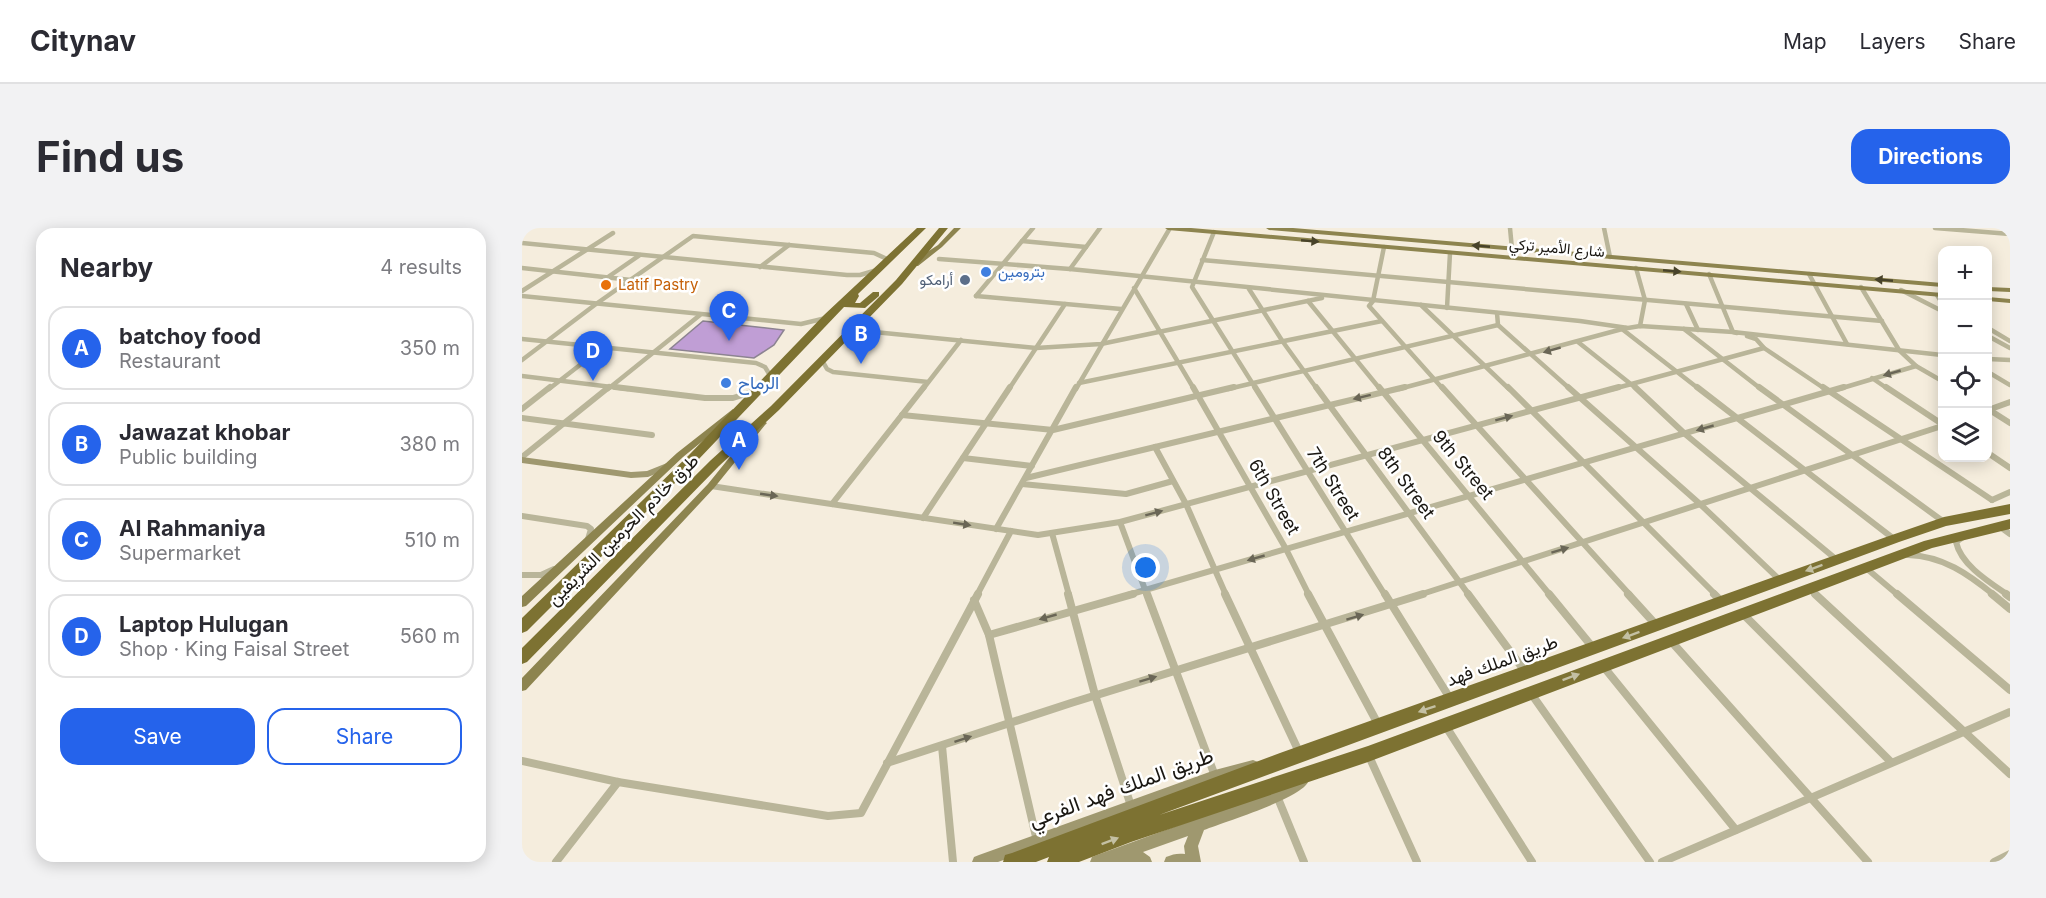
<!DOCTYPE html>
<meta charset="utf-8">
<style>
body{margin:0;font-family:Inter,Vazirmatn,sans-serif;background:#f2f2f3;color:#2b2b33}
.controls{position:absolute;right:18px;top:18px;display:grid;overflow:hidden;border-radius:12px;box-shadow:0 3px 15px #0003}
.controls button{width:54px;height:54px;display:grid;place-items:center;padding:0;border:0;border-bottom:2px solid #e1e1e2;background:#fff;color:#2b2b33;font:30px sans-serif}
.you{position:absolute;left:624px;top:340px;width:21px;height:21px;margin:-15px;border:4px solid #fff;border-radius:50%;background:#1a73e8;box-shadow:0 0 0 9px #1a73e833}
.badge{display:grid;place-items:center;width:39px;height:39px;border-radius:50%;background:#2563eb;color:#fff;font-size:20px;font-weight:700}
.pin{position:absolute;translate:-50% -50px;filter:drop-shadow(0 2px 3px #0008)}
.pin::after{content:'';position:absolute;top:32px;width:21px;height:18px;background:inherit;clip-path:polygon(0 0,100% 0,50% 100%)}
.list{margin:0;padding:0;list-style:none}
h2{display:flex;justify-content:space-between;align-items:center;height:78px;margin:0;padding:0 24px;font-size:26px}
h2 small{font-size:20px;font-weight:400;color:#7c7c81}
.list li{display:grid;grid-template-columns:39px 1fr auto;gap:18px;align-items:center;box-sizing:border-box;height:84px;margin:0 12px 12px;padding:0 12px;border:2px solid #e1e1e2;border-radius:18px}
.list b{display:block;font-size:22px;white-space:nowrap}
.list p{margin:0;font-size:20px;white-space:nowrap;color:#7c7c81}
.list em{font-size:20px;font-style:normal;color:#7c7c81}
.actions{display:flex;gap:12px;padding:18px 24px}
.actions a{flex:1;padding:14px 0;border:2px solid #2563eb;border-radius:18px;text-align:center;font-size:21px;color:#2563eb}
.actions .main{background:#2563eb;color:#fff}
.icon{flex:none;width:33px;height:33px;fill:none;stroke:currentColor;stroke-width:2;stroke-linecap:round;stroke-linejoin:round}
.map{position:relative;flex:none;width:1488px;height:634px;overflow:hidden;border-radius:18px}
header{display:flex;align-items:center;gap:36px;box-sizing:border-box;height:84px;padding:0 30px;background:#fff;border-bottom:2px solid #e1e1e2}
header strong{font-size:28px}
nav{display:flex;gap:33px;margin-inline-start:auto;font-size:21px}
.intro{display:flex;align-items:center;justify-content:space-between;box-sizing:border-box;height:144px;padding:0 36px}
h1{margin:0;font-size:42px}
.button{padding:15px 27px;border-radius:18px;background:#2563eb;color:#fff;font-size:21px;font-weight:700}
main{display:flex;gap:36px;padding:0 36px}
aside{flex:1;background:#fff;border-radius:18px;box-shadow:0 3px 15px #0003}
.map>svg:first-child{display:block}
</style>
<header>
<strong>Citynav</strong>
<nav><a>Map</a><a>Layers</a><a>Share</a></nav>
</header>
<div class="intro"><h1>Find us</h1><a class="button">Directions</a></div>
<main>
<aside>
<h2>Nearby<small>4 results</small></h2>
<ul class="list">
<li><span class="badge">A</span><div><b>batchoy food</b><p>Restaurant</p></div><em>350 m</em></li>
<li><span class="badge">B</span><div><b>Jawazat khobar</b><p>Public building</p></div><em>380 m</em></li>
<li><span class="badge">C</span><div><b>Al Rahmaniya</b><p>Supermarket</p></div><em>510 m</em></li>
<li><span class="badge">D</span><div><b>Laptop Hulugan</b><p>Shop · King Faisal Street</p></div><em>560 m</em></li>
</ul>
<div class="actions"><a class="main">Save</a><a>Share</a></div>
</aside>
<div class="map">
<svg width="1488" height="634" viewBox="0 0 1488 634">
<rect width="100%" height="100%" fill="#f5eddd"/>
<path fill="#c09ed5" stroke="#8c8391" stroke-width="1.5" d="M181,93L262,102L252,117L232,130L148,121Z"/>
<g fill="none" stroke-linecap="round" stroke-linejoin="round">
<g stroke="#b9b599" stroke-width="4.5">
<path d="M988,0L990,21"/>
<path d="M1082,0L1088,29"/>
<path d="M1413,0L1488,6"/>
<path d="M692,4L670,59L734,161"/>
<path d="M500,13L564,19"/>
<path d="M0,15L325,47H338L355,42"/>
<path d="M862,19L851,73L847,78L921,161"/>
<path d="M417,31L548,41L1058,93L1106,100L1118,98L1211,104L1420,127"/>
<path d="M680,32L1360,93"/>
<path d="M238,39L267,17"/>
<path d="M0,40L109,52"/>
<path d="M1114,40L1123,72L1118,98"/>
<path d="M548,41L578,0"/>
<path d="M1187,46L1211,104L1215,105"/>
<path d="M1287,46L1325,116"/>
<path d="M86,49L118,27"/>
<path d="M612,60L672,161"/>
<path d="M727,61L761,114L795,161"/>
<path d="M1379,62L1420,83"/>
<path d="M0,63L91,5"/>
<path d="M1415,67L1420,75"/>
<path d="M0,68L279,96L304,90"/>
<path d="M454,68L599,81"/>
<path d="M454,68L511,0"/>
<path d="M786,73L858,161"/>
<path d="M1164,76L1176,102"/>
<path d="M899,77L987,161"/>
<path d="M925,80L928,25"/>
<path d="M975,85L976,97L1048,161"/>
<path d="M1466,100L1488,113"/>
<path d="M1100,101L1177,161"/>
<path d="M1162,101L1239,161"/>
<path d="M1225,108L1234,111L1242,120L1303,161"/>
<path d="M1466,108L1488,120"/>
<path d="M0,111L234,135L243,139L249,149"/>
<path d="M321,111L352,104L514,120L579,116L800,70"/>
<path d="M1056,114L1115,161"/>
<path d="M1466,131L1488,132"/>
<path d="M0,132L74,76L171,8L352,25L367,32"/>
<path d="M300,132L305,141L311,144L406,154"/>
<path d="M1394,138L1420,153"/>
<path d="M1466,144L1488,157"/>
<path d="M0,148L106,161"/>
<path d="M1350,150L1366,161"/>
<path d="M557,155L860,93"/>
<path d="M27,161L81,119"/>
<path d="M86,161L178,87"/>
<path d="M401,161L439,112"/>
<path d="M487,161L543,76"/>
<path d="M554,161L648,0"/>
<path d="M706,161L976,97"/>
<path d="M877,161L1104,100"/>
<path d="M1091,161L1242,120"/>
<path d="M1317,161L1394,138L1377,122L1339,59"/>
</g>
<g stroke="#b9b599" stroke-width="6">
<path d="M93,159L183,170H211L233,163"/>
<path d="M671,159L764,321L787,367"/>
<path d="M733,159L863,367"/>
<path d="M794,159L947,367"/>
<path d="M857,159L1028,367"/>
<path d="M920,159L1108,367"/>
<path d="M986,159L1194,367"/>
<path d="M1046,159L1178,276L1259,353"/>
<path d="M1113,159L1163,206L1315,332"/>
<path d="M1175,159L1372,311"/>
<path d="M1237,159L1422,294"/>
<path d="M1301,159L1470,272"/>
<path d="M1364,159L1420,196"/>
<path d="M0,181L28,159"/>
<path d="M1466,181L1488,195"/>
<path d="M1466,182L1488,174"/>
<path d="M380,187L531,202L712,159"/>
<path d="M0,190L130,207"/>
<path d="M633,219L664,276L704,367"/>
<path d="M1466,225L1488,240"/>
<path d="M0,229L87,159"/>
<path d="M441,230L510,238"/>
<path d="M504,250L883,159"/>
<path d="M500,256L604,266L651,253"/>
<path d="M189,258L516,307L598,294L1097,159"/>
<path d="M1470,272L1488,264"/>
<path d="M310,276L402,159"/>
<path d="M0,288L65,298L69,301L66,311"/>
<path d="M401,290L488,159"/>
<path d="M598,294L625,367"/>
<path d="M1477,298L1488,306"/>
<path d="M474,301L554,159"/>
<path d="M530,305L547,367"/>
<path d="M1441,309L1434,314C1439,337 1467,354 1486,367"/>
<path d="M1386,327C1421,328 1446,346 1472,367"/>
<path d="M1344,340L1376,367"/>
<path d="M0,347H19L32,341"/>
<path d="M1288,361L1295,367"/>
<path d="M455,367L489,303"/>
<path d="M606,367L1322,159"/>
<path d="M897,367L1420,198"/>
</g>
<g stroke="#b9b599" stroke-width="8">
<path d="M546,366L573,467L609,578"/>
<path d="M625,366L693,548"/>
<path d="M703,366L778,526"/>
<path d="M786,366L857,498"/>
<path d="M863,366L929,472"/>
<path d="M946,366L1004,445"/>
<path d="M1027,366L1072,421"/>
<path d="M1106,366L1135,398"/>
<path d="M1192,366L1200,374"/>
<path d="M1293,366L1488,546"/>
<path d="M1375,366L1488,462"/>
<path d="M1470,366L1488,381"/>
<path d="M1484,366L1488,369"/>
<path d="M452,372L467,407L515,613"/>
<path d="M1220,385L1369,534"/>
<path d="M467,407L611,366"/>
<path d="M1148,412L1346,634"/>
<path d="M1081,438L1214,602"/>
<path d="M1008,464L1128,634"/>
<path d="M923,497L1010,634"/>
<path d="M420,518L431,634"/>
<path d="M846,526L895,634"/>
<path d="M0,533L96,554L306,588L339,585L456,366"/>
<path d="M365,535L549,475L901,366"/>
<path d="M755,568L782,634"/>
<path d="M34,634L96,554"/>
<path d="M1140,634L1488,484"/>
<path d="M1472,634L1488,626"/>
</g>
<g fill="#9f986f" fill-rule="evenodd">
<path d="M0,229L109,244L125,243L145,235L150,238L148,240L126,249L109,250L0,235Z"/>
<path d="M731,532L736,534L738,538L736,542L731,544L693,554L476,634H450L452,629L457,627L693,542Z"/>
<path d="M779,548L784,550L786,554C778,571 702,594 682,602L676,618L679,634H642L644,629C651,626 656,625 663,626L662,618L666,608L621,624L628,629L630,634H568L570,629L575,627L751,563Z"/>
</g>
<g fill="#8d844f" fill-rule="evenodd">
<path d="M432,0H439L420,19L396,38H390V34L416,17Z"/>
<path d="M643,0H669L1420,65V69L646,2Z"/>
<path d="M744,0H771L1420,55V59L747,2Z"/>
<path d="M1466,59L1488,60V64L1466,63Z"/>
<path d="M1466,69L1488,71V75L1466,73Z"/>
<path d="M211,181L215,184L214,186L161,229L4,378L0,379V368L155,225Z"/>
<path d="M240,192L245,195L243,197L192,260L4,462L0,463V450L186,256L237,193Z"/>
</g>
<g fill="#7d7232" fill-rule="evenodd">
<path d="M395,0H404L336,66L337,68L333,75H338L351,64H357V68L343,80L322,79L175,233L5,403L0,405V390L167,227L302,87Z"/>
<path d="M417,0H426L380,56L257,182L197,238L5,434L0,436V420L189,232L249,178L374,52Z"/>
<path d="M1488,276V286L1424,298L1377,314L637,587L846,518L1402,313L1488,291V301L1410,320L846,534L609,614L557,634H525L527,629L514,634H481L483,627L490,625L758,525L1367,308L1422,289Z"/>
</g>
</g>
<defs><path id="oneway-solid" d="M-6-.8H1V-3.2L6.5 0L1 3.2V.8H-6Z" transform="scale(1.5)"/></defs>
<g fill="#48432a">
<use href="#oneway-solid" transform="translate(788 13) rotate(5)"/>
<use href="#oneway-solid" transform="translate(959 18) rotate(-175)"/>
<use href="#oneway-solid" transform="translate(1150 43) rotate(5)"/>
<use href="#oneway-solid" transform="translate(1362 52) rotate(-175)"/>
</g>
<g fill="#6a6656">
<use href="#oneway-solid" transform="translate(1030 122) rotate(164)"/>
<use href="#oneway-solid" transform="translate(1370 145) rotate(164)"/>
<use href="#oneway-solid" transform="translate(840 169) rotate(166)"/>
<use href="#oneway-solid" transform="translate(982 190) rotate(-15)"/>
<use href="#oneway-solid" transform="translate(1183 200) rotate(164)"/>
<use href="#oneway-solid" transform="translate(247 267) rotate(8)"/>
<use href="#oneway-solid" transform="translate(632 285) rotate(-15)"/>
<use href="#oneway-solid" transform="translate(440 296) rotate(9)"/>
<use href="#oneway-solid" transform="translate(1038 322) rotate(-17)"/>
<use href="#oneway-solid" transform="translate(734 330) rotate(164)"/>
<use href="#oneway-solid" transform="translate(526 389) rotate(164)"/>
<use href="#oneway-solid" transform="translate(833 389) rotate(-17)"/>
<use href="#oneway-solid" transform="translate(626 451) rotate(-17)"/>
<use href="#oneway-solid" transform="translate(441 511) rotate(-18)"/>
</g>
<g fill="#c4c0a3">
<use href="#oneway-solid" transform="translate(1292 340) rotate(160)"/>
<use href="#oneway-solid" transform="translate(1109 407) rotate(160)"/>
<use href="#oneway-solid" transform="translate(1049 449) rotate(-20)"/>
<use href="#oneway-solid" transform="translate(905 481) rotate(161)"/>
<use href="#oneway-solid" transform="translate(588 613) rotate(-21)"/>
</g>
<g fill="#3f7fe0" stroke="#fff" stroke-width="2">
<circle cx="464" cy="44" r="6"/>
<circle cx="204" cy="155" r="6"/>
</g>
<circle fill="#5c6f8a" stroke="#fff" stroke-width="2" cx="443" cy="52" r="6"/>
<circle fill="#e8710a" stroke="#fff" stroke-width="2" cx="84" cy="57" r="6"/>
<g text-anchor="middle" stroke-width="5" stroke-linejoin="round" paint-order="stroke">
<g font-size="15" fill="#1a1712" stroke="#fff">
<text transform="translate(1035 20) rotate(5)" y="5">شارع الأمير تركي</text>
</g>
<g font-size="15" fill="#366cbe" stroke="#fff" text-anchor="start">
<text x="476" y="49">بترومين</text>
</g>
<g font-size="15" fill="#4e5e75" stroke="#fff" text-anchor="end">
<text x="431" y="57">أرامكو</text>
</g>
<g font-size="15" fill="#c56008" stroke="#fff" text-anchor="start">
<text x="96" y="62">Latif Pastry</text>
</g>
<g font-size="18" fill="#366cbe" stroke="#fff" text-anchor="start">
<text x="216" y="161">الرماح</text>
</g>
<g font-size="18" fill="#1a1712" stroke="#fff">
<text transform="translate(941 237) rotate(50)" y="6">9th Street</text>
<text transform="translate(884 255) rotate(54)" y="6">8th Street</text>
<text transform="translate(811 256) rotate(58)" y="6">7th Street</text>
<text transform="translate(752 269) rotate(60)" y="6">6th Street</text>
<text transform="translate(101 302) rotate(-45)" y="6">طرق خادم الحرمين الشريفين</text>
<text transform="translate(980 433) rotate(-20)" y="6">طريق الملك فهد</text>
</g>
<g font-size="21" fill="#1a1712" stroke="#fff">
<text transform="translate(599 560) rotate(-20)" y="7">طريق الملك فهد الفرعي</text>
</g>
</g>
</svg>
<div class="controls">
<button>+</button>
<button>−</button>
<button><svg class="icon" aria-label="locate" viewBox="0 0 24 24"><circle cx="12" cy="12" r="6"/><path d="M12 2v4M12 18v4M2 12h4M18 12h4"/></svg></button>
<button><svg class="icon" aria-label="layers" viewBox="0 0 24 24"><path d="M12 4l9 5-9 5-9-5zM3 14l9 5 9-5"/></svg></button>
</div>
<div class="you"></div>
<div class="pin badge" style="left:217px;top:242px">A</div>
<div class="pin badge" style="left:339px;top:136px">B</div>
<div class="pin badge" style="left:207px;top:113px">C</div>
<div class="pin badge" style="left:71px;top:153px">D</div>
</div>
</main>
